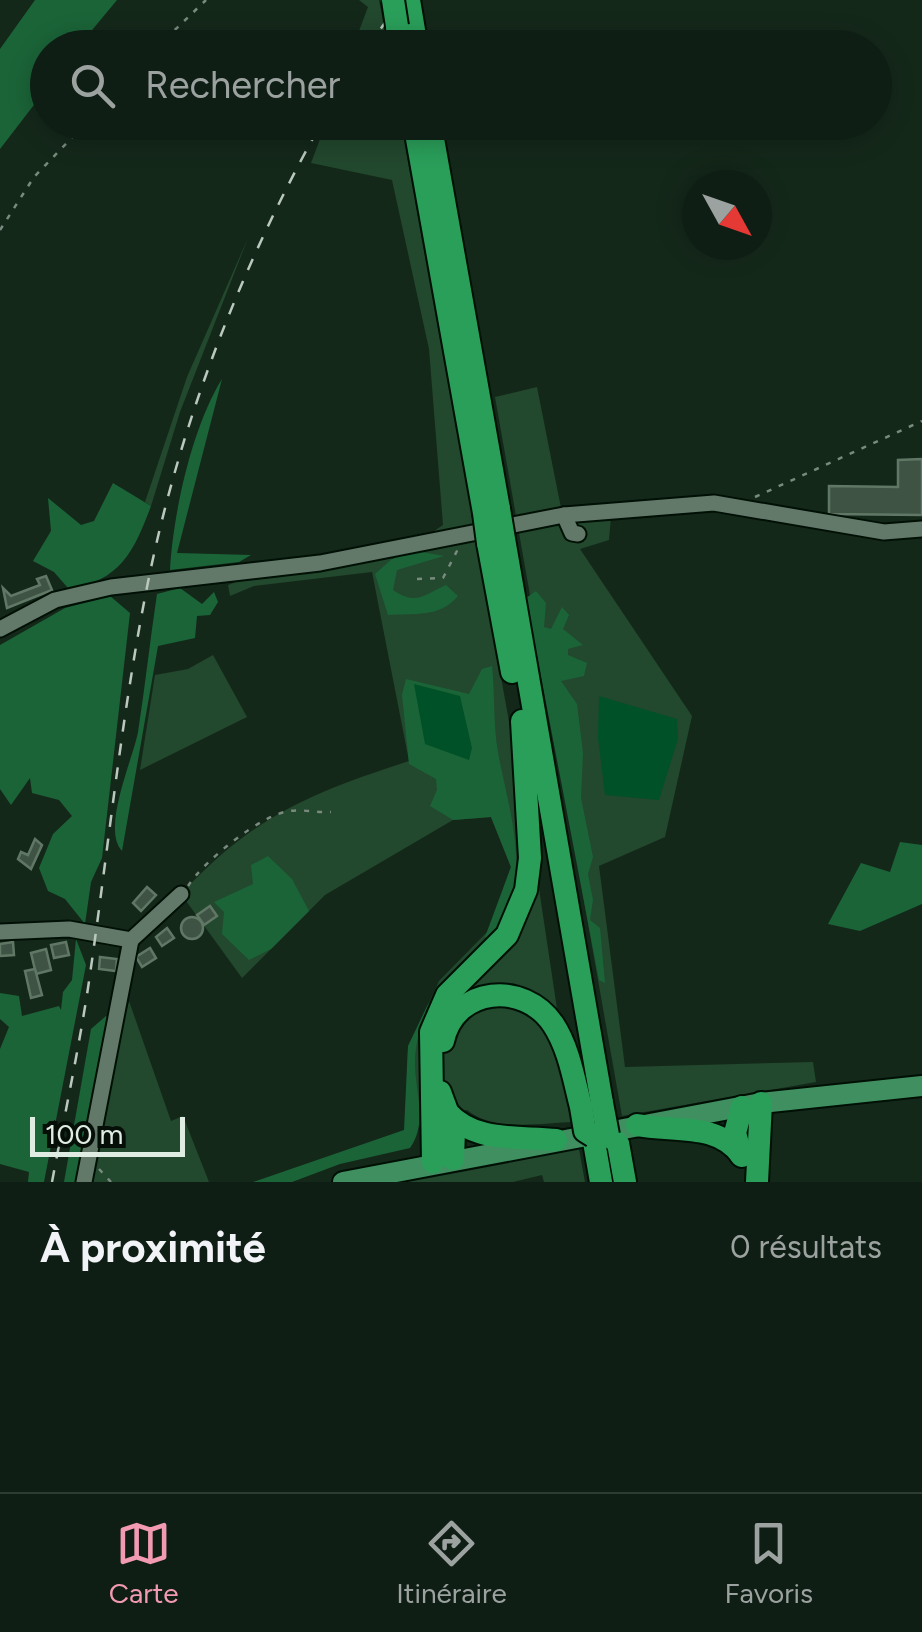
<!DOCTYPE html>
<html lang="fr">
<meta charset="utf-8">
<style>
body{margin:0;font-family:Figtree,sans-serif;background:#18271d;color:#f1f3f6}
.compass{position:absolute;left:682px;top:170px;width:90px;height:90px;border-radius:50%;background:#0f1e14;box-shadow:0 5px 25px #0003;rotate:130deg}
.scale{position:absolute;left:30px;bottom:25px;width:155px;box-sizing:border-box;padding-left:10px;border:5px solid #dfece2;border-top:0;font-size:28px;line-height:35px;white-space:nowrap;color:#dfece2;-webkit-text-stroke:8px #060e08;paint-order:stroke}
.list{margin:0;padding:0;list-style:none}
h2{display:flex;justify-content:space-between;align-items:center;height:130px;margin:0;padding:0 40px;font-size:42px}
h2 small{font-size:32px;font-weight:400;color:#9ba2a0}
.icon{flex:none;width:55px;height:55px;fill:none;stroke:currentColor;stroke-width:2;stroke-linecap:round;stroke-linejoin:round}
.map{position:relative;flex:none;width:922px;height:1182px;overflow:hidden}
.search{position:absolute;background:#0f1e14;box-shadow:0 5px 25px #0003;left:30px;right:30px;top:30px;height:110px;display:flex;align-items:center;gap:25px;box-sizing:border-box;padding:0 35px;border-radius:55px;color:#9ba2a0;font-size:38px}
.sheet{height:310px;background:#0f1e14}
nav{display:flex;justify-content:space-around;align-items:center;box-sizing:border-box;height:140px;border-top:2px solid #2f3c34;background:#0f1e14;font-size:28px;color:#9ba2a0}
nav a{display:grid;justify-items:center;gap:5px}
nav .on{color:#f19ab1}
.map>svg:first-child{display:block}
</style>
<div class="map">
<svg width="922" height="1182" viewBox="0 0 922 1182">
<rect width="100%" height="100%" fill="#14281a"/>
<g fill="#22482e">
<path d="M359,0H379L388,47H353L368,7Z"/>
<path d="M326,123H401L538,882L574,1122C541,1123 493,1132 467,1110L405,1130L408,1048L439,981L488,931L511,867L491,817L453,820L325,895L242,978L181,894C253,816 311,793 409,761L372,572L254,586L230,596L228,585L249,577L385,556L393,559L443,525L429,349L392,180L311,163Z"/>
<path d="M248,238L180,412L151,506L145,502L187,377Z"/>
<path d="M537,387L563,518L611,517L609,540L580,549L692,716L665,837L599,866L625,1067L813,1062L816,1082L622,1116L495,397Z"/>
<path d="M213,655L247,717L140,770L155,675L188,669Z"/>
<path d="M129,1001L171,1121L183,1116L209,1182H88L90,1152Z"/>
<path d="M578,1144L585,1182H544L542,1175L513,1182H405Z"/>
</g>
<g fill="#1b6438">
<path d="M35,0H117L78,47L48,48L47,88L0,149V49Z"/>
<path d="M222,379L177,553L251,555L239,562L170,570C173,514 192,427 222,379Z"/>
<path d="M113,483L151,506C135,549 120,583 68,588L54,572L33,561L51,531L48,498L81,525L94,521Z"/>
<path d="M416,551L444,556L397,570L393,590C417,606 423,595 446,585L458,596C440,618 414,613 388,615L375,574L392,559Z"/>
<path d="M180,588L202,604L214,592L218,602L210,615L197,616L195,638L158,646L122,851C101,829 133,759 138,732C145,687 150,640 157,594Z"/>
<path d="M536,591L546,603L544,627L551,629L562,607L569,615L563,629L583,645L568,649V655L587,663L584,676L561,681L577,704L583,753L581,798L593,857L588,874L593,900L590,920L600,928L605,983L599,980L526,598Z"/>
<path d="M110,596L130,613L102,858L91,882L85,924L65,899L48,891L39,868L53,834L72,816L59,800L32,793L30,778L11,805L0,789V645L65,608Z"/>
<path d="M492,666C495,694 493,724 498,752C509,814 537,885 489,940L485,937L511,867L491,817L453,820L430,806L437,790L436,779L409,764L402,695L406,679L469,694L482,669Z"/>
<path d="M900,842L922,845V904L860,931L828,924L861,863L890,872Z"/>
<path d="M268,856L292,879L309,911L271,949L249,960L222,934L224,912L214,902L253,884L251,865Z"/>
<path d="M76,939L86,965L44,1182H28L29,1172L0,1164V1049L9,1027L0,1019V993L19,996L22,1016L59,1006L61,1010L63,992L72,980Z"/>
<path d="M429,1002C425,1017 418,1033 416,1048C410,1083 431,1118 410,1148L340,1164L292,1182H253L404,1130L408,1046Z"/>
<path d="M106,1016L114,1022L80,1182H64L91,1029Z"/>
</g>
<g fill="#005127">
<path d="M414,684L460,696L472,748L469,760L425,744Z"/>
<path d="M599,696L677,719L678,739L659,800L605,795L598,738Z"/>
</g>
<g fill="#3e5344" stroke="#617766" stroke-width="2.5">
<path d="M922,459V515L829,514V486L898,487V460Z"/>
<path d="M46,576L52,590L7,608L3,588L11,596L40,585L37,579Z"/>
<path d="M35,839L42,845L31,869L18,859L21,852L28,855Z"/>
<path d="M147,887L156,895L141,911L133,903Z"/>
<path d="M210,906L217,916L204,925L197,915Z"/>
<circle cx="192" cy="928" r="11"/>
<path d="M167,928L174,938L162,946L156,937Z"/>
<path d="M13,942L14,955L0,956V944Z"/>
<path d="M66,942L69,955L54,958L51,945Z"/>
<path d="M150,948L156,958L142,967L136,957Z"/>
<path d="M46,949L51,970L36,974L31,953Z"/>
<path d="M100,957L117,959L116,971L99,969Z"/>
<path d="M35,969L42,995L31,998L25,971Z"/>
</g>
<g fill="none" stroke-linecap="round" stroke-linejoin="round">
<defs>
<g id="minor">
<path d="M564,515L572,533L578,534"/>
<path d="M0,629L55,600L111,587L320,563L564,515L714,503L884,532L922,529"/>
<path d="M0,932L69,929L131,940L84,1182"/>
<path d="M131,940L181,894"/>
</g>
<path id="major" d="M343,1182L761,1103L922,1086"/>
<g id="highway">
<path d="M409,0L417,48"/>
<path d="M397,26L400,48"/>
<path d="M414,122L484,513"/>
<path d="M430,122L499,509"/>
<path d="M504,539L602,1103"/>
<path d="M488,543L512,672"/>
<path d="M443,1041C455,986 524,981 553,1024C569,1048 574,1080 581,1107"/>
<path d="M440,1092L454,1130L453,1159"/>
<path d="M447,1112C475,1143 517,1136 556,1140"/>
<path d="M637,1125C674,1132 718,1122 742,1156"/>
<path d="M608,1135L618,1143L625,1182"/>
<path d="M593,1136L601,1182"/>
<path d="M741,1155L735,1133L742,1107"/>
<path d="M433,1162L431,1032L447,995L507,935L526,890L530,858L522,721"/>
<path d="M757,1182L761,1103"/>
</g>
</defs>
<use href="#minor" stroke="#011005" stroke-width="19"/>
<use href="#major" stroke="#011005" stroke-width="24"/>
<use href="#highway" stroke="#011005" stroke-width="26"/>
<g stroke="#798a7e" stroke-width="2.5" stroke-dasharray="5 8" stroke-linecap="butt">
<path d="M156,48L206,0"/>
<path d="M0,230L34,177L87,122"/>
<path d="M755,497L922,421"/>
<path d="M417,579L443,578L458,549"/>
<path d="M188,886C203,862 261,814 290,811C303,809 318,813 331,812"/>
<path d="M99,1169L111,1182"/>
</g>
<use href="#minor" stroke="#627868" stroke-width="15"/>
<use href="#major" stroke="#408f60" stroke-width="20"/>
<use href="#highway" stroke="#2a9f5a" stroke-width="22"/>
<g stroke="#bac8be" stroke-width="2.5" stroke-dasharray="12 12" stroke-linecap="butt">
<path d="M367,48L401,0"/>
<path d="M52,1182C64,1118 78,1053 88,988C108,853 121,716 148,582C181,420 241,266 322,122"/>
</g>
<defs>
<g id="highway-bridge">
<path d="M393,0L397,26"/>
<path d="M499,509L504,539"/>
<path d="M484,513L488,543"/>
<path d="M602,1103L608,1135"/>
<path d="M581,1107L585,1131L593,1136"/>
</g>
</defs>
<use href="#highway-bridge" stroke="#011005" stroke-width="26" stroke-linecap="butt"/>
<use href="#highway-bridge" stroke="#2a9f5a" stroke-width="22"/>
</g>
</svg>
<svg class="compass" viewBox="-18 -18 36 36"><path d="M0-13l5 13h-10z" fill="#e53935"/><path d="M0 13l5-13h-10z" fill="#9ba2a0"/></svg>
<div class="scale">100 m</div>
<div class="search"><svg class="icon" aria-label="search" viewBox="0 0 24 24"><circle cx="10" cy="10" r="6"/><path d="M15 15l6 6"/></svg>Rechercher</div>
</div>
<section class="sheet">
<h2>À proximité<small>0 résultats</small></h2>
<ul class="list">
</ul>
</section>
<nav>
<a class="on"><svg class="icon" aria-label="map" viewBox="0 0 24 24"><path d="M3 6l6-2 6 2 6-2v14l-6 2-6-2-6 2zM9 4v14M15 6v14"/></svg>Carte</a>
<a><svg class="icon" aria-label="directions" viewBox="0 0 24 24"><path d="M12 3l9 9-9 9-9-9zM9 14v-3h6M13 9l2 2-2 2"/></svg>Itinéraire</a>
<a><svg class="icon" aria-label="saved" viewBox="0 0 24 24"><path d="M7 4h10v16l-5-4-5 4z"/></svg>Favoris</a>
</nav>
